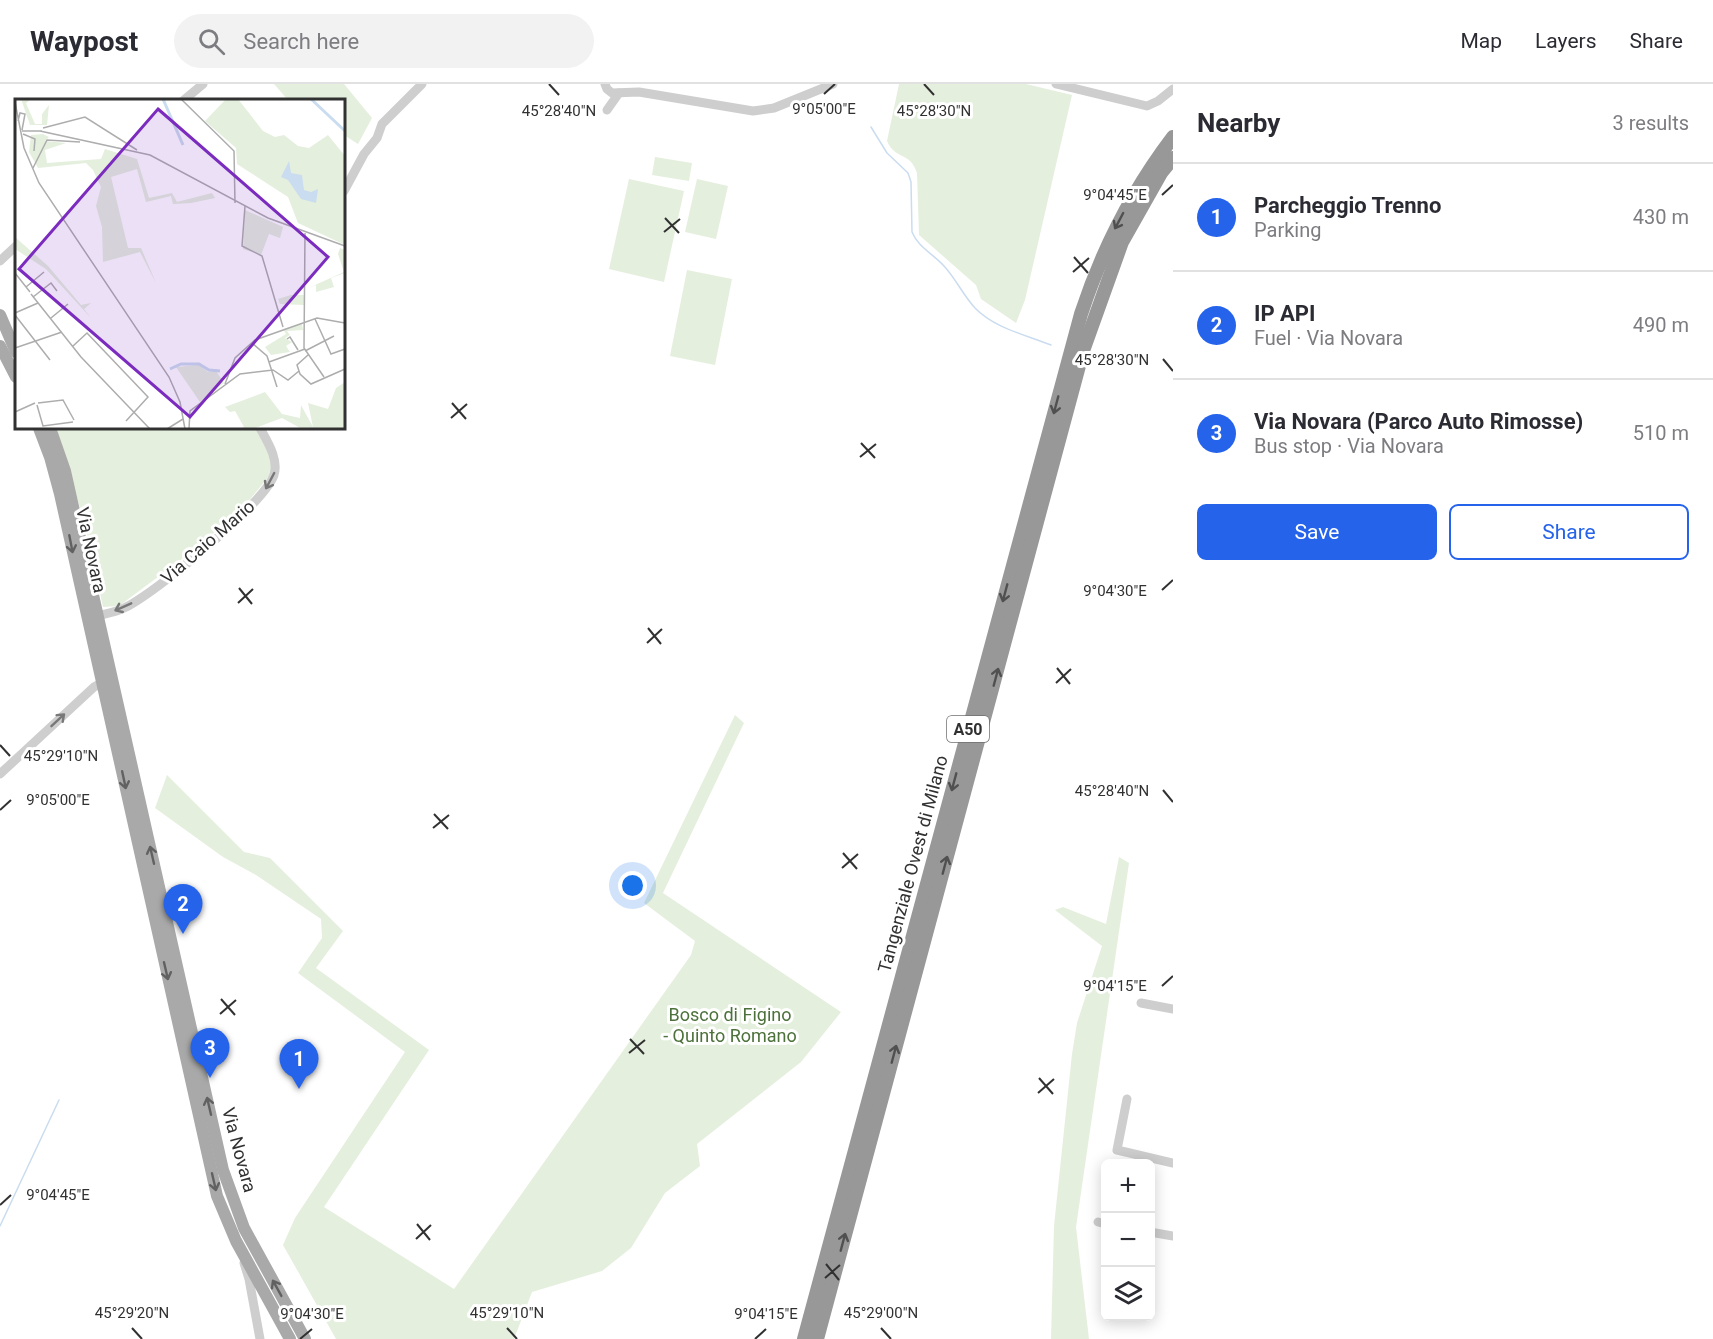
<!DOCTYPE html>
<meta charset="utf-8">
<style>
body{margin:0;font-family:Roboto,sans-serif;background:#f2f2f3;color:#2b2b33}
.controls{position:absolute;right:18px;bottom:18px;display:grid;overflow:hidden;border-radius:9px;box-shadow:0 3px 15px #0003}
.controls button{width:54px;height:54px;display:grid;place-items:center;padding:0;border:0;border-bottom:2px solid #e1e1e2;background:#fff;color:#2b2b33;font:30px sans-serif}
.you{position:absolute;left:633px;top:802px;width:21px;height:21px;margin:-15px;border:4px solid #fff;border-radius:50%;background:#1a73e8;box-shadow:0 0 0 9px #1a73e833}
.badge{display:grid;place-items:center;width:39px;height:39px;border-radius:50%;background:#2563eb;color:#fff;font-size:20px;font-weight:700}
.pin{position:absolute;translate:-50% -50px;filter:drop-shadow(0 2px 3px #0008)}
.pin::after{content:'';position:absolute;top:32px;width:21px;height:18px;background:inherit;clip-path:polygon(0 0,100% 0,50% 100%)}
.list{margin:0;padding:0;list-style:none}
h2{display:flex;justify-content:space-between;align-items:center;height:78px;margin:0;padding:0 24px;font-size:26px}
h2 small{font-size:20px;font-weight:400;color:#7c7c81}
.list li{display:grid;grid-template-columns:39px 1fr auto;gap:18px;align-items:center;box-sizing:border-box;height:108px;padding:0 24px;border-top:2px solid #e1e1e2}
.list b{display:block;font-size:22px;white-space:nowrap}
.list p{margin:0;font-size:20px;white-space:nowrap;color:#7c7c81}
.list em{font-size:20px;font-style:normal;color:#7c7c81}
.actions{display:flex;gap:12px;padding:18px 24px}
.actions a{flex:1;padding:14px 0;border:2px solid #2563eb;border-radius:9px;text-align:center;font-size:21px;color:#2563eb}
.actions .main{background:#2563eb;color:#fff}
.icon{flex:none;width:33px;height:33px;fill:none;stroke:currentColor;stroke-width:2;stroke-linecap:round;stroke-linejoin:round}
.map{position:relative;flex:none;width:1173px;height:1255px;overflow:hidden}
header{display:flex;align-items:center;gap:36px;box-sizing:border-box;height:84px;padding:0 30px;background:#fff;border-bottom:2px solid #e1e1e2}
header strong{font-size:28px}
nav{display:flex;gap:33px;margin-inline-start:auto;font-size:21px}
.search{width:420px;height:54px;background:#f2f2f3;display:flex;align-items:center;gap:15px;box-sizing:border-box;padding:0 21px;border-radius:33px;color:#7c7c81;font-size:22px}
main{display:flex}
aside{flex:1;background:#fff}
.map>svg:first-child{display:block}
</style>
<header>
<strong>Waypost</strong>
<div class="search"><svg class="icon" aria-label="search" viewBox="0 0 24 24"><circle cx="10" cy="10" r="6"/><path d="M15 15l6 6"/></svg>Search here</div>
<nav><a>Map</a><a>Layers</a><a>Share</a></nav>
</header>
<main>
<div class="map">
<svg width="1173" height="1255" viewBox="0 0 1173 1255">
<rect width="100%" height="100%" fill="#fff"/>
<g fill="#e5efde">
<path d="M274,0H344L372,34L358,60L344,51V16H288Z"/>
<path d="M899,0H1026L1072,11L1025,216L1016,239L981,215L976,201L919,151L917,89C910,67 896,77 887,57Z"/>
<path d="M655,73L692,79L689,97L652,91Z"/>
<path d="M629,95L684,107L664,198L609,185Z"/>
<path d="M697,95L728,102L716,155L685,148Z"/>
<path d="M687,186L732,195L715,281L670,272Z"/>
<path d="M54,344H257L272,375L273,387L243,424L194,466L119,522L103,523C90,462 77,402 54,344Z"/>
<path d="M735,631L744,639L663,809L841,928L801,978L697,1060L700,1082L665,1109L631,1164L602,1187L532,1208L514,1255H336L283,1161L295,1134L405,968L298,889L322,854L321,835L256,791L223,773L155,724L167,691L244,768L270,774L343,847L316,884L429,966L324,1123L454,1205L691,871L695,857L644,819Z"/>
<path d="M1119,773L1129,779L1076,1143L1089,1255H1051L1054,1142L1072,970L1077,939L1102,862L1055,826L1063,823L1106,840Z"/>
</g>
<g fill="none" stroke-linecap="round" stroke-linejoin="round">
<g stroke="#cadcef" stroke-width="1.5">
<path d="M871,43L887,69L908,89L911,98L912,148C918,163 933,170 944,182C956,195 963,211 975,224C994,244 1026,251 1051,261"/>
<path d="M1100,276L1116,280"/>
<path d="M0,1142L59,1016"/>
</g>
<g stroke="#cecece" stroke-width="9">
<path d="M605,0L607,5L612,9L639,8L753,27L774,24L833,0"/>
<path d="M1056,0L1147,22L1158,17L1173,5"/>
<path d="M184,16L203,0"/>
<path d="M607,26L619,9"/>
<path d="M344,107L364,70L377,54L382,40L422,0"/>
<path d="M0,177L16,162"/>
<path d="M93,533C103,530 114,529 124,524C153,511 264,420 274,391C279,375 267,357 260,344"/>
<path d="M0,690L94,603L105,597"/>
<path d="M1141,919L1173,925"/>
<path d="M1127,1015L1117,1066L1173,1079"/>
<path d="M1098,1138L1106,1140"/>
<path d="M1150,1148L1173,1152"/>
<path d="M244,1179L249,1195L260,1255"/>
</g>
<g stroke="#a9a9a9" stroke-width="12">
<path d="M0,231L16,268"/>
<path d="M0,262L16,293"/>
<path d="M39,344L50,373L60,410L217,1112L236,1157L290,1255"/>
<path d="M50,344L65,387L223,1086L244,1144L305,1255"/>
</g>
<g stroke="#989898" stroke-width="14">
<path d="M804,1255L1081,230C1102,166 1132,107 1173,53"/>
<path d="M817,1255L1083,267L1122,158L1161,89L1173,74"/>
</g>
</g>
<defs><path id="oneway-shaft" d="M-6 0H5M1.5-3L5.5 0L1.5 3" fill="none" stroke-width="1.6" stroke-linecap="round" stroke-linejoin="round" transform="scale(1.5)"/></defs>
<g stroke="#505050">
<use href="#oneway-shaft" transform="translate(1119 137) rotate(118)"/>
<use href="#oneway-shaft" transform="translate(1056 321) rotate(105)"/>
<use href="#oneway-shaft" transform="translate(1005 509) rotate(105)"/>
<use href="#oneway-shaft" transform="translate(996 593) rotate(-75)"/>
<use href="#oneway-shaft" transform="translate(954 698) rotate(105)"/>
<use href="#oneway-shaft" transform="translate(945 781) rotate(-75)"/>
<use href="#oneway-shaft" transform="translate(894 970) rotate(-75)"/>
<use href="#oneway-shaft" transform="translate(843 1158) rotate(-75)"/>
</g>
<g stroke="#787878">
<use href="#oneway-shaft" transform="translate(270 397) rotate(118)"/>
<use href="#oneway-shaft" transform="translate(123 523) rotate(156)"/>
<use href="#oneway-shaft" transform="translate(58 636) rotate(-43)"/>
</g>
<g stroke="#616161">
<use href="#oneway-shaft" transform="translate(71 460) rotate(79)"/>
<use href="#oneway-shaft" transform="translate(124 696) rotate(78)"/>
<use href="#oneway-shaft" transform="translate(152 771) rotate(-103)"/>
<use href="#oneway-shaft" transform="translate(166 887) rotate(77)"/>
<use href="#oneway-shaft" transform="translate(209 1022) rotate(-103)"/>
<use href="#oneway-shaft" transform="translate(214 1098) rotate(77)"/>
<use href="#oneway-shaft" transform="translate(277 1204) rotate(-119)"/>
</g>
<path fill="none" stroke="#313131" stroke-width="2" d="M549,0L559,11M924,0L934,11M824,10L835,0M1162,111L1173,101M665,134L679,149M664,148L680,135M1074,173L1088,189M1073,188L1089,174M1163,275L1173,287M452,319L466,335M451,334L467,320M861,359L875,374M860,373L876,360M239,504L252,520M1162,506L1173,496M238,519L253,505M648,544L661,560M647,559L662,545M1057,584L1070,600M1056,599L1071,585M0,661L10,672M1163,706L1173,718M0,726L11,716M434,730L448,745M433,744L449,731M843,769L857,785M842,784L858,770M1162,902L1173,892M221,915L235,931M220,930L236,916M630,955L644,970M629,969L645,956M1039,994L1053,1010M1038,1009L1054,995M0,1121L11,1111M417,1140L430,1156M416,1155L431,1141M826,1180L839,1196M825,1194L840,1181M132,1244L142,1255M507,1244L517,1255M881,1244L891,1255M300,1255L312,1245M755,1255L766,1245"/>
<g text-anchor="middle" stroke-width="6" stroke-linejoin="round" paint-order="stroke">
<rect fill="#fff" stroke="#6f6f6f" stroke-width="1.5" x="947" y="632" width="42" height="26" rx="4.5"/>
<g font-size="16" font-weight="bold" fill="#313131">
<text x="968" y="651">A50</text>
</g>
<g font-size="18" fill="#313131" stroke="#fff">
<text transform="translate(208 458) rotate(-41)" y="6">Via Caio Mario</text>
<text transform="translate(91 466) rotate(78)" y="6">Via Novara</text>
<text transform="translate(913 780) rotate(-75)" y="6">Tangenziale Ovest di Milano</text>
<text transform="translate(239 1066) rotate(75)" y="6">Via Novara</text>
</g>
<g font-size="18" fill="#4c713a" stroke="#fff">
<text x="730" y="937">Bosco di Figino<tspan x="730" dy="21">- Quinto Romano</tspan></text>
</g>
</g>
<g transform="translate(15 15)">
<rect width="330" height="330" fill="#fff"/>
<path d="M6,0H16L11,4L20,25H27V15L34,6L32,26H15ZM211,0H223L248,32L260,38L269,36L283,47L294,49L313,36L330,57V146L283,124L273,98L222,65L221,49L190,22ZM28,35L34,38L30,42L51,44L30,51L32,64L86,60L90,50L122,60L134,99L157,94L162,103L197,94L200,99L176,104L158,105L156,97L131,103L122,70L96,78L113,149H126L141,184L125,153L88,163L87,128L81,107L86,88L78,71L71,64L23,69L14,53L16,36ZM230,111L268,128L265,139L254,135L246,156L228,150ZM0,138L33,167L66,206L76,204L69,210L76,219L31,170L0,150ZM325,149L330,151V174L316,179L319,188L301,193V186L291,190L329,173L323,155ZM276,196H289V206L265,205L263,200ZM287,225L288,231L272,232L275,236L270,239L277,243L271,247L275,253L256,256L250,248L271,235L268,230ZM184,266L193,273L201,272L209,284L185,303L161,268ZM330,283V330H287L267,319L238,330H226L229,328L220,312L215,313L210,308L250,293L267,315L285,319L286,306L298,328L293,304L313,310L321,289Z" fill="#e5efde"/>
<path d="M274,62L276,74L287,76L289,91L296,93L303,90L301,104L286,100L273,81L266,78Z" fill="#cadcef"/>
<path fill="none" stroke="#cadcef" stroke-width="3" d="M148,0L168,46M296,0L330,32M155,270L166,265H184L194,271L205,272"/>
<path fill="none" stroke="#adadad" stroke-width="1.5" d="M166,0L219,52L220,104M0,3L9,49L24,84L154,278L165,303L170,330M3,22L5,14L10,15L7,31M28,29L70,18L122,51M7,32H27M25,32L135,56L253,119L330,147M8,35L20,40L19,52M18,69L32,41L65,43M230,107L227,147L247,157L268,228M290,134L289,249L309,278M0,174L15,193M11,188L29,173M16,195L66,258L135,330M18,198L36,184L42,192M0,214L23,204M0,216L35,261M36,219L53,205M300,220L316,255L330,250M272,240L275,238L283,251M237,244L252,257L262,288M58,247L72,234L133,298L111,322M0,249L47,233M290,252L319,237M293,256L282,266L285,275L296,285L330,270M254,263L290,250M210,285L220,259L240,241L302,219L330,224M23,304L48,301L59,321M22,306L28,327L58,323M0,313L20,304M152,330L168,320M174,330L175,312L225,275L258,271L273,281L284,272"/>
<path fill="#7b2cbf" fill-opacity="0.15" stroke="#7b2cbf" stroke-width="3" d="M143,10L313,158L175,318L4,170Z"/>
<rect width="330" height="330" fill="none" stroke="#313131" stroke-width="3"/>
</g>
<g font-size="15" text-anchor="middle" fill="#313131" stroke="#fff" stroke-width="6" stroke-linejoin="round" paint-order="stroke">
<text x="824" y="30">9°05'00"E</text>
<text x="559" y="32">45°28'40"N</text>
<text x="934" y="32">45°28'30"N</text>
<text x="1115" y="116">9°04'45"E</text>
<text x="1112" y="281">45°28'30"N</text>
<text x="1115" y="512">9°04'30"E</text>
<text x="61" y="677">45°29'10"N</text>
<text x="1112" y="712">45°28'40"N</text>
<text x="58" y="721">9°05'00"E</text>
<text x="1115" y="907">9°04'15"E</text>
<text x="58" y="1116">9°04'45"E</text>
<text x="132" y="1234">45°29'20"N</text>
<text x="507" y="1234">45°29'10"N</text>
<text x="881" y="1234">45°29'00"N</text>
<text x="312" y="1235">9°04'30"E</text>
<text x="766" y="1235">9°04'15"E</text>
</g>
</svg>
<div class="controls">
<button>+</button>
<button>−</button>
<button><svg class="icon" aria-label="layers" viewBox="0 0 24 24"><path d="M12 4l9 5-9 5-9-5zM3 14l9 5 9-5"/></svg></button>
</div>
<div class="you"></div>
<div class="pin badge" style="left:299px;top:1005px">1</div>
<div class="pin badge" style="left:183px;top:850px">2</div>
<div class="pin badge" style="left:210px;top:994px">3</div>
</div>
<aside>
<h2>Nearby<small>3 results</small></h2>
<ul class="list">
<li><span class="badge">1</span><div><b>Parcheggio Trenno</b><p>Parking</p></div><em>430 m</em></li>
<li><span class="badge">2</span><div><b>IP API</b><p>Fuel · Via Novara</p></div><em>490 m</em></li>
<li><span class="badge">3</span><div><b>Via Novara (Parco Auto Rimosse)</b><p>Bus stop · Via Novara</p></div><em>510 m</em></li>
</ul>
<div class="actions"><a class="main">Save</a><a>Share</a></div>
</aside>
</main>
